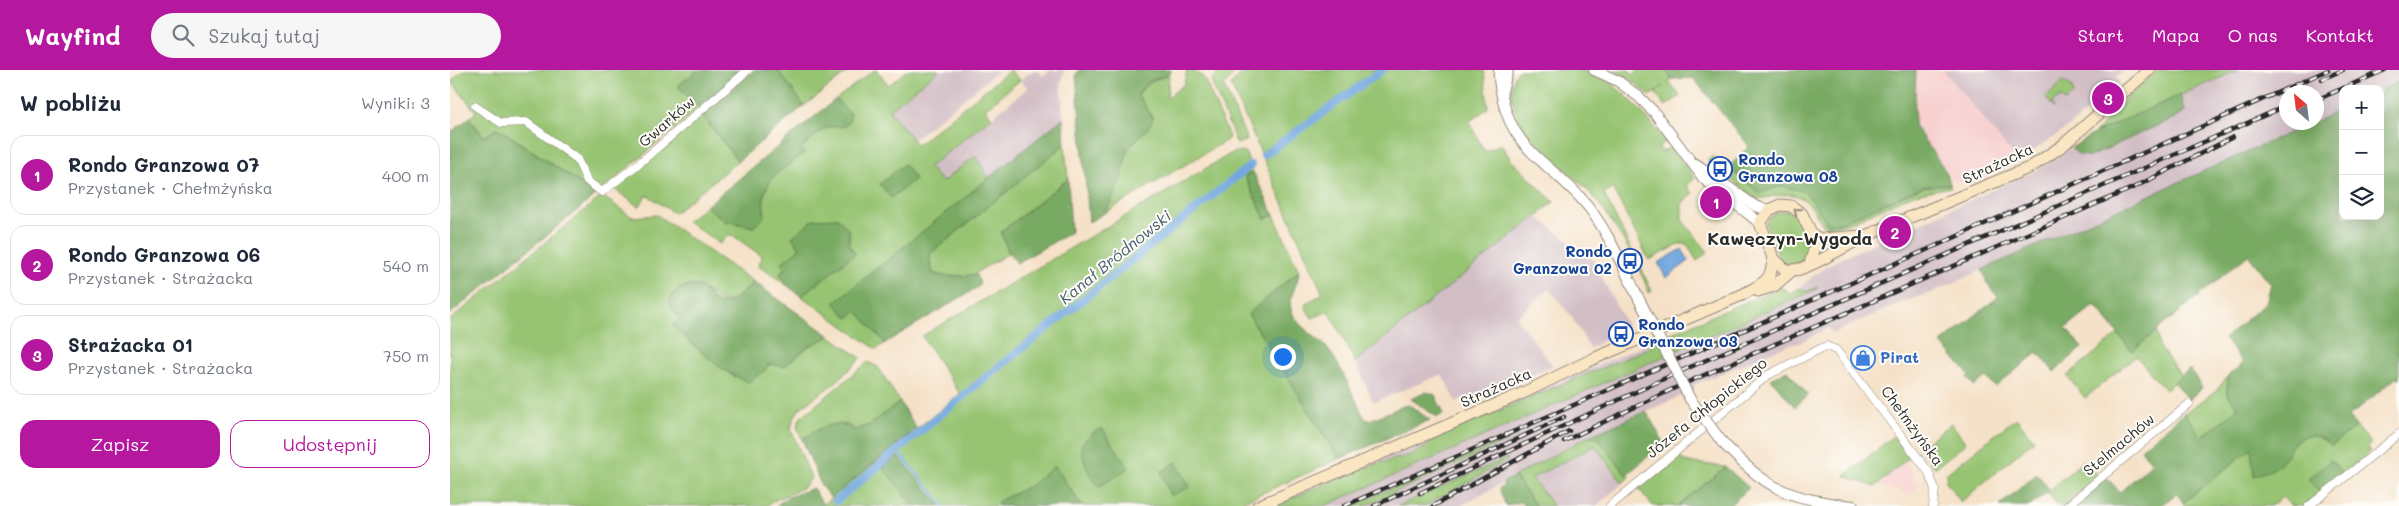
<!DOCTYPE html>
<html lang="pl">
<meta charset="utf-8">
<style>
body{margin:0;font-family:Mali,sans-serif;background:#f6f6f7;color:#1f2937}
.controls{position:absolute;right:15px;top:15px;display:grid;overflow:hidden;border-radius:10px;box-shadow:0 5px 20px #0002}
.controls button{width:45px;height:45px;display:grid;place-items:center;padding:0;border:0;border-bottom:1px solid #e0e1e3;background:#fff;color:#1f2937;font:25px sans-serif}
.compass{position:absolute;left:1829px;top:15px;width:45px;height:45px;border-radius:50%;background:#fff;box-shadow:0 5px 20px #0002;rotate:332deg}
.you{position:absolute;left:832px;top:286px;width:18px;height:18px;margin:-12px;border:4px solid #fff;border-radius:50%;background:#1a73e8;box-shadow:0 0 0 8px #1a73e833}
.badge{display:grid;place-items:center;width:32px;height:32px;border-radius:50%;background:#b5179e;color:#fff;font-size:16px;font-weight:700}
.pin{position:absolute;translate:-50% -50%;border:2px solid #fff;box-shadow:0 1px 5px #0006}
.list{margin:0;padding:0;list-style:none}
h2{display:flex;justify-content:space-between;align-items:center;height:65px;margin:0;padding:0 20px;font-size:21px}
h2 small{font-size:16px;font-weight:400;color:#747a83}
.list li{display:grid;grid-template-columns:32px 1fr auto;gap:15px;align-items:center;box-sizing:border-box;height:80px;margin:0 10px 10px;padding:0 10px;border:1px solid #e0e1e3;border-radius:15px}
.list b{display:block;font-size:19px;white-space:nowrap}
.list p{margin:0;font-size:16px;white-space:nowrap;color:#747a83}
.list em{font-size:16px;font-style:normal;color:#747a83}
.actions{display:flex;gap:10px;padding:15px 20px}
.actions a{flex:1;padding:11px 0;border:1px solid #b5179e;border-radius:15px;text-align:center;font-size:18px;color:#b5179e}
.actions .main{background:#b5179e;color:#fff}
.icon{flex:none;width:28px;height:28px;fill:none;stroke:currentColor;stroke-width:2;stroke-linecap:round;stroke-linejoin:round}
.map{position:relative;flex:none;width:1949px;height:436px;overflow:hidden}
header{display:flex;align-items:center;gap:30px;box-sizing:border-box;height:70px;padding:0 25px;background:#b5179e;color:#fff}
header strong{font-size:24px}
nav{display:flex;gap:28px;margin-inline-start:auto;font-size:18px}
.search{width:350px;height:45px;background:#f6f6f7;display:flex;align-items:center;gap:12px;box-sizing:border-box;padding:0 18px;border-radius:28px;color:#747a83;font-size:19px}
main{display:flex}
aside{flex:1;background:#fff}
.map>svg:first-child{display:block}
</style>
<header>
<strong>Wayfind</strong>
<div class="search"><svg class="icon" aria-label="search" viewBox="0 0 24 24"><circle cx="10" cy="10" r="6"/><path d="M15 15l6 6"/></svg>Szukaj tutaj</div>
<nav><a>Start</a><a>Mapa</a><a>O nas</a><a>Kontakt</a></nav>
</header>
<main>
<aside>
<h2>W pobliżu<small>Wyniki: 3</small></h2>
<ul class="list">
<li><span class="badge">1</span><div><b>Rondo Granzowa 07</b><p>Przystanek · Chełmżyńska</p></div><em>400 m</em></li>
<li><span class="badge">2</span><div><b>Rondo Granzowa 06</b><p>Przystanek · Strażacka</p></div><em>540 m</em></li>
<li><span class="badge">3</span><div><b>Strażacka 01</b><p>Przystanek · Strażacka</p></div><em>750 m</em></li>
</ul>
<div class="actions"><a class="main">Zapisz</a><a>Udostępnij</a></div>
</aside>
<div class="map">
<svg width="1949" height="436" viewBox="0 0 1949 436">
<rect width="100%" height="100%" fill="#fdfcf7"/>
<filter id="ink" filterUnits="userSpaceOnUse"><feTurbulence type="fractalNoise" baseFrequency=".02" numOctaves="2"/><feDisplacementMap in="SourceGraphic" scale="10" xChannelSelector="R" yChannelSelector="G"/><feConvolveMatrix kernelMatrix="1 2 1 2 8 2 1 2 1" color-interpolation-filters="sRGB"/></filter>
<filter id="wash" filterUnits="userSpaceOnUse"><feTurbulence type="fractalNoise" baseFrequency=".0096" numOctaves="4" result="noise"/><feDisplacementMap in="SourceGraphic" scale="20" xChannelSelector="R" yChannelSelector="G"/><feGaussianBlur stdDeviation="1.12" result="paint"/><feColorMatrix in="noise" values="0 0 0 0 0 0 0 0 0 0 0 0 0 0 0 0 0 1.4 0 .05"/><feComposite in="paint" operator="in"/></filter>
<g filter="url(#wash)">
<rect width="100%" height="100%" fill="#f5e1c7"/>
<g fill="#f7d0cf">
<path d="M1466,0H1493L1566,89L1513,113L1509,110L1505,112L1463,55Z"/>
<path d="M1455,391L1469,414L1461,425L1427,414Z"/>
</g>
<g fill="#d2bec5">
<path d="M489,0H549L463,70L439,40Z"/>
<path d="M583,0H587L593,6L601,0H615L611,12L613,48L539,108L525,86L492,113L479,97L578,18L570,10Z"/>
<path d="M1493,0H1674L1666,7L1669,12L1620,56L1568,91Z"/>
<path d="M1788,0H1949V11L1930,21V19H1893V39L1867,51L1866,22H1836V52L1862,53L1481,223L1452,232L1383,263L1377,258L1349,273L1338,275L1244,315L1245,320L1137,367L1010,436H820L1301,229L1351,221L1350,218L1364,205L1386,191L1436,168L1439,170L1456,163L1457,159L1587,100L1645,63Z"/>
<path d="M1086,146L1142,189L1177,255L1140,279L1122,247L1099,219L1066,247L1103,296L1019,333L1016,327L1006,332L992,304L924,332L905,292Z"/>
<path d="M1145,376L1173,413L1146,436H1103L1082,408Z"/>
</g>
<g fill="#97c472" stroke="#61784e">
<path d="M14,0H248L228,16L249,38L147,124L48,58L35,67L19,48L26,42L1,11Z"/>
<path d="M328,0H400L354,36Z"/>
<path d="M424,0H426L439,15L457,0H489L439,40L467,75L560,0L570,10L535,39L542,47L479,97L492,112L525,86L539,108L385,233L398,248L407,241L435,273L426,279L351,226L405,184L399,173V161L388,148L342,167L350,178L330,204L335,214L308,196L312,186L282,165H279L270,174L237,151L256,136L275,151L304,157L315,146C308,111 329,102 353,83L350,78L377,57L395,56L401,44L386,29Z"/>
<path d="M737,0H742L754,8L779,67L777,70L656,142L678,78L687,70L703,48L688,25C696,13 705,9 719,5L717,28L734,14Z"/>
<path d="M770,0H787L774,16L797,70L787,74L761,11Z"/>
<path d="M794,0H1034L1038,38L1019,52L1035,82L1051,74L1061,90L1104,132L905,292L881,245L877,242L862,248L855,237L856,233L871,225L872,222L781,15Z"/>
<path d="M1069,0C1089,0 1111,0 1130,0C1163,4 1196,46 1215,70L1209,77L1212,82L1221,77L1245,108L1237,116L1243,124L1232,133V150L1258,182L1247,191L1237,174H1230L1199,190L1163,119L1154,124L1202,221L1199,223C1187,190 1169,161 1149,134C1123,97 1058,68 1062,17C1063,11 1064,4 1069,0Z"/>
<path d="M1164,0H1179L1183,5L1189,0H1215L1222,9L1219,11L1230,26L1215,36L1205,23L1213,16L1200,26L1183,11Z"/>
<path d="M1708,0H1788L1645,63L1675,29Z"/>
<path d="M1613,11L1621,16L1624,24L1615,31L1610,27L1602,33L1604,38L1596,28Z"/>
<path d="M251,44L288,91L224,143L199,126H196L189,137L163,118Z"/>
<path d="M615,74L618,109L551,162L559,183L527,202L526,205C509,205 499,209 483,203L480,192V184Z"/>
<path d="M790,81L795,82L803,102L795,107L815,149L824,145L849,201L798,244L889,389L783,436H490L447,386L433,398L465,436H371L510,324L472,266L782,83Z"/>
<path d="M1262,86L1309,122L1333,116L1356,122L1378,154L1390,153L1472,117L1500,114L1501,117L1464,124L1395,155L1377,157C1371,154 1367,145 1363,139C1347,116 1329,127 1306,129L1273,103V100L1257,91Z"/>
<path d="M152,126L182,147L207,145L304,212C276,236 278,239 249,215L219,233L230,249L222,255L284,307L314,301L319,294L346,285L359,276L380,266L411,288L386,312L350,338L343,349L341,360L361,407C356,423 329,424 317,436H0V250Z"/>
<path d="M1338,141C1353,147 1350,165 1363,172L1355,190L1348,194L1337,195L1330,191L1315,153C1321,145 1328,140 1338,141Z"/>
<path d="M1331,217L1340,223L1349,218L1357,221L1367,217V219L875,436H824C855,423 885,408 917,397C946,387 966,389 989,366L1197,279L1210,268Z"/>
<path d="M1707,261L1709,276L1731,306L1715,320L1686,286L1635,328L1617,306L1668,264L1682,281Z"/>
<path d="M418,292L428,297L450,332L419,355L405,360L396,354L367,361L352,369L347,357L350,348Z"/>
<path d="M1778,306L1777,324L1788,338L1752,368L1734,343L1765,322Z"/>
<path d="M1566,348L1584,370L1511,432L1496,412L1497,403Z"/>
<path d="M1501,353L1516,373L1485,398L1470,378Z"/>
<path d="M1906,356L1921,373L1917,376L1921,381L1893,404L1859,409L1870,423L1855,436H1841L1832,427L1821,436H1735L1733,433L1801,377L1804,406C1813,401 1826,397 1832,391C1838,385 1840,375 1846,371C1858,361 1873,366 1881,376Z"/>
<path d="M1067,364V366L915,436H901Z"/>
<path d="M1443,366L1459,387L1425,417L1395,406Z"/>
<path d="M1137,367L1148,368L1179,407L1173,413L1145,376L1082,408L1103,436H1086L1065,406Z"/>
<path d="M1229,387L1236,392L1276,397L1227,436H1203L1189,419Z"/>
<path d="M1057,388L1058,390L975,436H948Z"/>
<path d="M1634,390L1648,406L1613,436H1608L1597,422Z"/>
</g>
<g fill="#79aa64" stroke="#526a48">
<path d="M248,0H294L249,38L228,16Z"/>
<path d="M304,0H328L354,36L288,91L251,44Z"/>
<path d="M629,0H722C717,7 710,6 703,10C696,13 692,19 688,25L703,48L700,56L678,78L672,106L656,142L639,152L626,5Z"/>
<path d="M1215,0H1466L1464,55L1493,97L1500,114L1472,117L1390,153L1378,154L1356,122L1333,116L1309,123L1279,97L1299,76L1243,8L1222,9Z"/>
<path d="M1949,11V310L1947,307L1898,347L1906,356L1881,376C1873,367 1857,361 1846,371C1838,378 1836,390 1826,397C1820,401 1811,403 1804,406L1801,378L1733,433L1727,423L1711,436H1621L1656,407L1670,422L1702,393L1691,379L1734,343L1752,367L1788,338L1777,324L1778,306L1793,293L1774,269L1816,233L1821,214L1798,185L1682,281L1645,235L1616,258L1632,278L1604,302L1588,282L1545,317L1536,307L1524,316L1517,308L1519,305L1491,273L1548,227L1535,210H1537L1532,200L1893,39V146H1930V21Z"/>
<path d="M1730,25L1735,40L1733,44L1639,87L1628,84L1621,78L1645,63Z"/>
<path d="M386,29L401,44C397,64 389,53 377,58C368,62 358,72 351,78L354,83C330,102 307,111 315,146L304,157L275,151L256,136Z"/>
<path d="M19,48L34,67L47,58L147,124L0,244V63Z"/>
<path d="M613,48L615,74L480,184V192L483,203C499,209 509,205 526,205L530,213L528,217L435,273L407,241L398,248L384,233Z"/>
<path d="M454,94L465,109L441,128L430,114Z"/>
<path d="M803,102L824,145L815,149L795,106Z"/>
<path d="M618,109L621,162L567,193L559,183L551,162Z"/>
<path d="M388,148L399,161V173L405,184L351,226L335,214L330,204L335,199L331,193L350,178L342,167L364,149Z"/>
<path d="M849,201C849,214 836,229 842,242C849,259 866,265 877,278C893,298 903,326 915,349L920,350L958,334L980,350L889,389L798,244Z"/>
<path d="M304,212L380,266L359,276L334,297L319,294L314,301L298,312C268,301 245,276 222,255L230,249L219,233C220,226 225,221 231,218C255,206 259,235 275,233C286,232 296,218 304,212Z"/>
<path d="M1740,299L1752,318L1738,330L1724,312Z"/>
<path d="M1337,300L1358,325L1345,337L1321,309Z"/>
<path d="M976,322L985,325L994,344L987,347L961,329Z"/>
<path d="M450,332L466,358L381,428L372,417L352,369C372,358 384,347 405,360L419,355Z"/>
<path d="M1196,341L1214,373L1176,405L1148,368L1137,367Z"/>
<path d="M652,358L679,398L649,417C639,405 632,390 631,374L644,362Z"/>
<path d="M447,386L490,436H465L433,398Z"/>
<path d="M1881,390L1893,404L1870,423L1858,409Z"/>
<path d="M726,392L740,417L720,426L711,402Z"/>
<path d="M605,396L632,436H549L547,432L581,415Z"/>
<path d="M1276,397L1299,418L1279,436H1227Z"/>
<path d="M1587,404L1600,420L1580,436H1549Z"/>
<path d="M1065,406L1086,436H1074L1070,432L1056,436L1049,418L1054,416L1053,413Z"/>
<path d="M363,418L373,435L371,436H326L336,428Z"/>
</g>
<path fill="#73a8e0" stroke="#4f6a86" d="M1232,179L1239,191L1216,208L1208,193Z"/>
<g fill="none" stroke-linecap="round" stroke-linejoin="round">
<path stroke="#73a8e0" stroke-width="2.5" d="M447,381L494,436"/>
<g stroke="#73a8e0" stroke-width="8">
<path d="M814,85L932,0"/>
<path d="M545,300L801,95"/>
<path d="M386,431L540,304"/>
</g>
</g>
</g>
<g filter="url(#ink)">
<g fill="none" stroke-linecap="round" stroke-linejoin="round">
<defs>
<g id="minor">
<path d="M25,36L51,53L76,52L127,89L137,111L152,122L192,91L298,0"/>
<path d="M1160,436L1318,305L1376,276L1386,280L1478,401L1485,419L1483,436"/>
<path d="M1617,436L1739,334"/>
<path d="M1859,436L1949,364"/>
</g>
<g id="tertiary">
<path d="M1049,0C1048,10 1050,17 1052,26C1063,85 1107,95 1140,139C1161,167 1175,202 1191,233"/>
<path d="M1144,0L1168,11L1189,27L1204,42L1254,109L1310,153"/>
<path d="M1052,21L1058,0"/>
<path d="M1246,94L1305,136L1319,140"/>
<path d="M1272,372C1319,421 1337,428 1403,436"/>
</g>
<g id="secondary">
<path d="M1364,166L1371,169L1411,166"/>
<path d="M1360,194L1366,173L1352,144L1341,136L1330,135L1319,140L1310,153L1323,188L1337,201L1350,199L1367,192L1415,166L1581,97L1612,76L1699,0"/>
<path d="M1308,221L1324,216L1340,202"/>
<path d="M808,436L1073,323L1143,289L1294,224C1313,213 1322,212 1323,188"/>
</g>
</defs>
<use href="#minor" stroke="#908679" stroke-width="9"/>
<use href="#tertiary" stroke="#908679" stroke-width="12"/>
<use href="#secondary" stroke="#908679" stroke-width="13"/>
<use href="#minor" stroke="#fff" stroke-width="8"/>
<use href="#tertiary" stroke="#fff" stroke-width="10"/>
<use href="#secondary" stroke="#fbe6c4" stroke-width="11"/>
<defs>
<g id="rail">
<path d="M1872,9L1893,0"/>
<path d="M1866,30L1935,0"/>
<path d="M1114,371L1229,316L1687,116L1783,67"/>
<path d="M970,423L1222,305L1836,36"/>
<path d="M894,436L1490,174L1878,0"/>
<path d="M924,436L1114,347"/>
<path d="M983,436L1119,361"/>
</g>
</defs>
<use href="#rail" stroke="#2b2b2b" stroke-width="4.5"/>
<use href="#rail" stroke="#fdfcf7" stroke-width="2.5" stroke-dasharray="8" stroke-linecap="butt"/>
<defs>
<path id="tertiary-bridge" d="M1191,233L1240,329L1272,372"/>
</defs>
<use href="#tertiary-bridge" stroke="#908679" stroke-width="12" stroke-linecap="butt"/>
<use href="#tertiary-bridge" stroke="#fff" stroke-width="10"/>
</g>
<defs><path id="oneway-chevron" d="M-2-3.5L2.5 0L-2 3.5" fill="none" stroke-width="1.6" stroke-linecap="round" stroke-linejoin="round" transform="scale(1.25)"/></defs>
<use stroke="#938878" href="#oneway-chevron" transform="translate(1347 141) rotate(-141)"/>
</g>
<defs>
<symbol id="bus-ring" viewBox="-11 -11 22 22"><circle r="9.5" fill="#fdfcf7" stroke="#1a4fb4" stroke-width="1.5"/><path d="M-5-6H5V4H4V6H2V4H-2V6H-4V4H-5ZM-3.5-4V0h7V-4ZM-3.5 1.2v1.5H-2V1.2ZM2 1.2v1.5H3.5V1.2Z" fill="#1a4fb4"/></symbol>
<symbol id="shop-ring" viewBox="-11 -11 22 22"><circle r="9.5" fill="#fdfcf7" stroke="#3f7fe0" stroke-width="1.5"/><path d="M-5-2.5h2.3a2.7 3.5 0 0 1 5.4 0H5L5.5 6h-11ZM-1.5-2.5h3a1.5 2.3 0 0 0-3 0Z" fill="#3f7fe0"/></symbol>
</defs>
<g fill-rule="evenodd">
<use href="#bus-ring" x="1256" y="85" width="28" height="28"/>
<use href="#bus-ring" x="1166" y="177" width="28" height="28"/>
<use href="#bus-ring" x="1157" y="250" width="28" height="28"/>
<use href="#shop-ring" x="1399" y="274" width="28" height="28"/>
</g>
<g text-anchor="middle" stroke-width="4" stroke-linejoin="round" paint-order="stroke">
<g font-size="15" fill="#2b2b2b" stroke="#fdfcf7">
<text transform="translate(217 52) rotate(-41)" y="5">Gwarków</text>
<text transform="translate(1548 94) rotate(-25)" y="5">Strażacka</text>
<text transform="translate(1046 318) rotate(-24)" y="5">Strażacka</text>
<text transform="translate(1257 338) rotate(-39)" y="5">Józefa Chłopickiego</text>
<text transform="translate(1462 356) rotate(54)" y="5">Chełmżyńska</text>
<text transform="translate(1669 375) rotate(-40)" y="5">Stelmachów</text>
</g>
<g font-size="15" font-weight="bold" fill="#164399" stroke="#fdfcf7" text-anchor="start">
<text x="1288" y="95">Rondo<tspan x="1288" dy="17">Granzowa 08</tspan></text>
<text x="1162" y="187" text-anchor="end">Rondo<tspan x="1162" dy="17">Granzowa 02</tspan></text>
<text x="1188" y="260">Rondo<tspan x="1188" dy="17">Granzowa 03</tspan></text>
</g>
<g font-size="15" font-weight="bold" fill="#366cbe" stroke="#fdfcf7" text-anchor="start">
<text x="1430" y="293">Pirat</text>
</g>
<g font-size="16" font-style="italic" fill="#485d73" stroke="#fdfcf7">
<text transform="translate(665 187) rotate(-39)" y="6">Kanał Bródnowski</text>
</g>
<g font-size="18" font-weight="bold" fill="#2b2b2b" stroke="#fdfcf7">
<text x="1340" y="175">Kawęczyn-Wygoda</text>
</g>
</g>
</svg>
<div class="controls">
<button>+</button>
<button>−</button>
<button><svg class="icon" aria-label="layers" viewBox="0 0 24 24"><path d="M12 4l9 5-9 5-9-5zM3 14l9 5 9-5"/></svg></button>
</div>
<svg class="compass" viewBox="-18 -18 36 36"><path d="M0-13l5 13h-10z" fill="#e53935"/><path d="M0 13l5-13h-10z" fill="#747a83"/></svg>
<div class="you"></div>
<div class="pin badge" style="left:1266px;top:132px">1</div>
<div class="pin badge" style="left:1445px;top:162px">2</div>
<div class="pin badge" style="left:1658px;top:28px">3</div>
</div>
</main>
